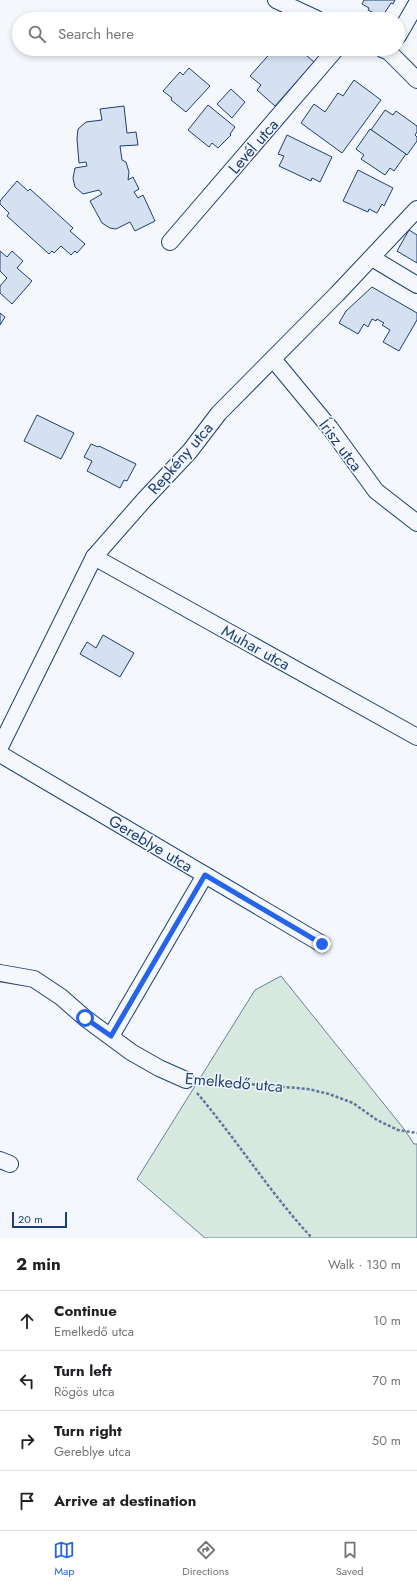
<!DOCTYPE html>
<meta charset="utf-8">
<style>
body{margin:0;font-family:Jost,sans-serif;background:#f2f2f2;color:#202124}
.scale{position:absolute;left:12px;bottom:10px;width:55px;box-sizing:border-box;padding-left:4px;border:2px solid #1d3f73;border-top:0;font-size:11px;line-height:14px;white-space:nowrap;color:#1d3f73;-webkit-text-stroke:3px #f4f7fb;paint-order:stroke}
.stop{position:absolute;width:12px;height:12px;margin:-9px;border:3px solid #2563eb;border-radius:50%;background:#fff}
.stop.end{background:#2563eb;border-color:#fff;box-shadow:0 1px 4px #0008}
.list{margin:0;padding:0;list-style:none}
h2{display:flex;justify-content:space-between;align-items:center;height:52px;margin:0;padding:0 16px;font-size:17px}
h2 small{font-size:13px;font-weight:400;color:#757577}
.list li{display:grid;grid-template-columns:26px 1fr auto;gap:12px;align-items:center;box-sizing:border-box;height:60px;padding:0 16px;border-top:1px solid #e0e0e0}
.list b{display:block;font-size:15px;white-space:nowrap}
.list p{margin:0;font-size:13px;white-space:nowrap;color:#757577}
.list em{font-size:13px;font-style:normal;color:#757577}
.icon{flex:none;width:22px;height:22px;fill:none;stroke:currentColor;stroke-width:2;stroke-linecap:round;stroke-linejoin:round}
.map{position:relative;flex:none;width:417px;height:1238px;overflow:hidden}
.search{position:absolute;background:#fff;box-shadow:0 2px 6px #0003;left:12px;right:12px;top:12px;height:44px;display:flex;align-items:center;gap:10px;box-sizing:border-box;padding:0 14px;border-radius:22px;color:#757577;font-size:15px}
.sheet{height:292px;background:#fff}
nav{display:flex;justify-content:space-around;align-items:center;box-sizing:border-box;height:56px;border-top:1px solid #e0e0e0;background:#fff;font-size:11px;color:#757577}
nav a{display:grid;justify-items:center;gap:2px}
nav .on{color:#2563eb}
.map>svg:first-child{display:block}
</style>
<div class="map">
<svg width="417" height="1238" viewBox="0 0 417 1238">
<rect width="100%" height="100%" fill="#f4f7fb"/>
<path fill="#d7e8df" stroke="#687fa3" d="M281,976L404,1129L414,1144H417V1238H205L137,1179L255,990Z"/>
<g fill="#d5e0f0" stroke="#1d3f73">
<path d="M364,0H395L393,4L391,3L382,17L368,10L369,8L362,4Z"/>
<path d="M274,49L279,52L282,49H299L314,62L275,106L257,90L261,85L250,76Z"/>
<path d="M189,68L210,86L186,112L171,100L172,98L163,91L180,72L183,75Z"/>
<path d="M354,80L381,100L342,153L301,123L314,104L325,112L338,93L343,96Z"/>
<path d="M231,89L245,102L232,118L217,104Z"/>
<path d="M208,105L235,127L230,134L231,135L218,148L212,143L209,147L188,130Z"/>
<path d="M124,106L127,133L136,132L138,145L120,146L122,160L126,162L129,172L128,180L133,177L139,189L134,192L138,198L143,195L155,221L135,231L130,222L116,229L110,228L102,223L90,201L102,194L99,190L83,194L75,187L73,178L75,168L87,166L86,162L79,163L77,139L78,129L86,122L102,120L100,109Z"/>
<path d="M385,110L393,115L396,111L417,126V132L415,135L417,137V141L407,155L371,130Z"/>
<path d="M370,129L406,154L394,171L390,168L385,175L361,159L364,155L356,149Z"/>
<path d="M287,135L332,157L320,182L312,178L311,181L279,166L284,156L278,154Z"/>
<path d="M358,170L393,188L384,206L382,204L377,213L369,209L368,212L343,201Z"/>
<path d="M17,181L28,191L30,189L73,228L70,231L85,244L77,253L75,251L71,255L61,246L54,253L52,251L49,254L7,216L9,213L0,204V201Z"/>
<path d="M409,230L417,235V263L397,251Z"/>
<path d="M0,251L7,257L12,251L23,261L17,268L32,281L12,304L0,293V286L7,278L0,271Z"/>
<path d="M372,287L417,313V320L399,351L383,342L390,330L382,325L384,323L377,319L376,321L372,319L368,327L364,324L358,334L339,323L346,311Z"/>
<path d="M0,313L5,317L0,325Z"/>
<path d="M37,415L74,433L61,459L24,441Z"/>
<path d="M91,444L98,447L99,446L136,464L127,481L124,480L120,488L87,471L92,461L84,457Z"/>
<path d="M103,635L134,653L120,677L80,654L87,642L96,648Z"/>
</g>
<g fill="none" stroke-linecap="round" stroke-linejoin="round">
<defs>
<g id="street">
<path d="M276,0L317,19"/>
<path d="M398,36L417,3"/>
<path d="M382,49L389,52L417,80"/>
<path d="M170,242L336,49"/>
<path d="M372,258L417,285"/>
<path d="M273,359L330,428L376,491L417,523"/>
<path d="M94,557L417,737"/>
<path d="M0,747L94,557L144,500L190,451L219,413L337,294L417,209"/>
<path d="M0,754L322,944"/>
<path d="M0,973L34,979L61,997L85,1018L131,1052L159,1068L186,1080"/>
<path d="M111,1036L205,875"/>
<path d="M0,1160L10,1164"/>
</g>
</defs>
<use href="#street" stroke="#1d3f73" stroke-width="18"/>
<g stroke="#5e769c" stroke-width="2.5" stroke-dasharray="3 2" stroke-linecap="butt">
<path d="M202,1080L308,1089L329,1094L353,1103L377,1120L398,1130L417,1133"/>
<path d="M197,1093C237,1140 270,1193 312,1238"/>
</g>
<use href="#street" stroke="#f4f7fb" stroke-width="16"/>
</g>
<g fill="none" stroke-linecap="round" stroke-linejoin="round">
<path stroke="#2563eb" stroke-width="5" d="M85,1018L111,1036L205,875L322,944"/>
</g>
<g text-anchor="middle" stroke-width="3" stroke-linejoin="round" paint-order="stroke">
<g font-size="16" fill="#1d3f73" stroke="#f4f7fb">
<text transform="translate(253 146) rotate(-49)" y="6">Levél utca</text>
<text transform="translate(341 445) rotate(53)" y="6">Írisz utca</text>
<text transform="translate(180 458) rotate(-49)" y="6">Repkény utca</text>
<text transform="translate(256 647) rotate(29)" y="6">Muhar utca</text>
<text transform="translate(151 843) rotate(31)" y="6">Gereblye utca</text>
<text transform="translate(234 1082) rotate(5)" y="6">Emelkedő utca</text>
</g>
</g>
</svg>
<div class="scale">20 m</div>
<div class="stop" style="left:85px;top:1018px"></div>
<div class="stop end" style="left:322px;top:944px"></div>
<div class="search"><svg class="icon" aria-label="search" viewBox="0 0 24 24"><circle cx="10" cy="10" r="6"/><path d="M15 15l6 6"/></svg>Search here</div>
</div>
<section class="sheet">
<h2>2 min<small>Walk · 130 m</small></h2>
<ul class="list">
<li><svg class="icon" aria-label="ahead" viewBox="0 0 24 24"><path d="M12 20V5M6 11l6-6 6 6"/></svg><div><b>Continue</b><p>Emelkedő utca</p></div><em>10 m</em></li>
<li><svg class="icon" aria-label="left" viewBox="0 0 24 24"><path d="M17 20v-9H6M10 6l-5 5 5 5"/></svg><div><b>Turn left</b><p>Rögös utca</p></div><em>70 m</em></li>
<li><svg class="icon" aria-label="right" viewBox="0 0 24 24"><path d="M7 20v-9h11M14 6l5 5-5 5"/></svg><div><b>Turn right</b><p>Gereblye utca</p></div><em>50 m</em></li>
<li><svg class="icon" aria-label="arrive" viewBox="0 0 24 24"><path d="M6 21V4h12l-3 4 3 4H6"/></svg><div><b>Arrive at destination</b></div></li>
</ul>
</section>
<nav>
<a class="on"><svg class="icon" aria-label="map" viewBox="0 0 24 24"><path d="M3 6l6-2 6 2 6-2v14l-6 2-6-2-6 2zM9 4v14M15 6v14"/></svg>Map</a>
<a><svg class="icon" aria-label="directions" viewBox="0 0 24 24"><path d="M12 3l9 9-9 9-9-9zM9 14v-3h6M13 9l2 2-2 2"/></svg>Directions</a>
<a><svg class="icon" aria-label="saved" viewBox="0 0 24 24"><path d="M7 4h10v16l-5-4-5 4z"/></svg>Saved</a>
</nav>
